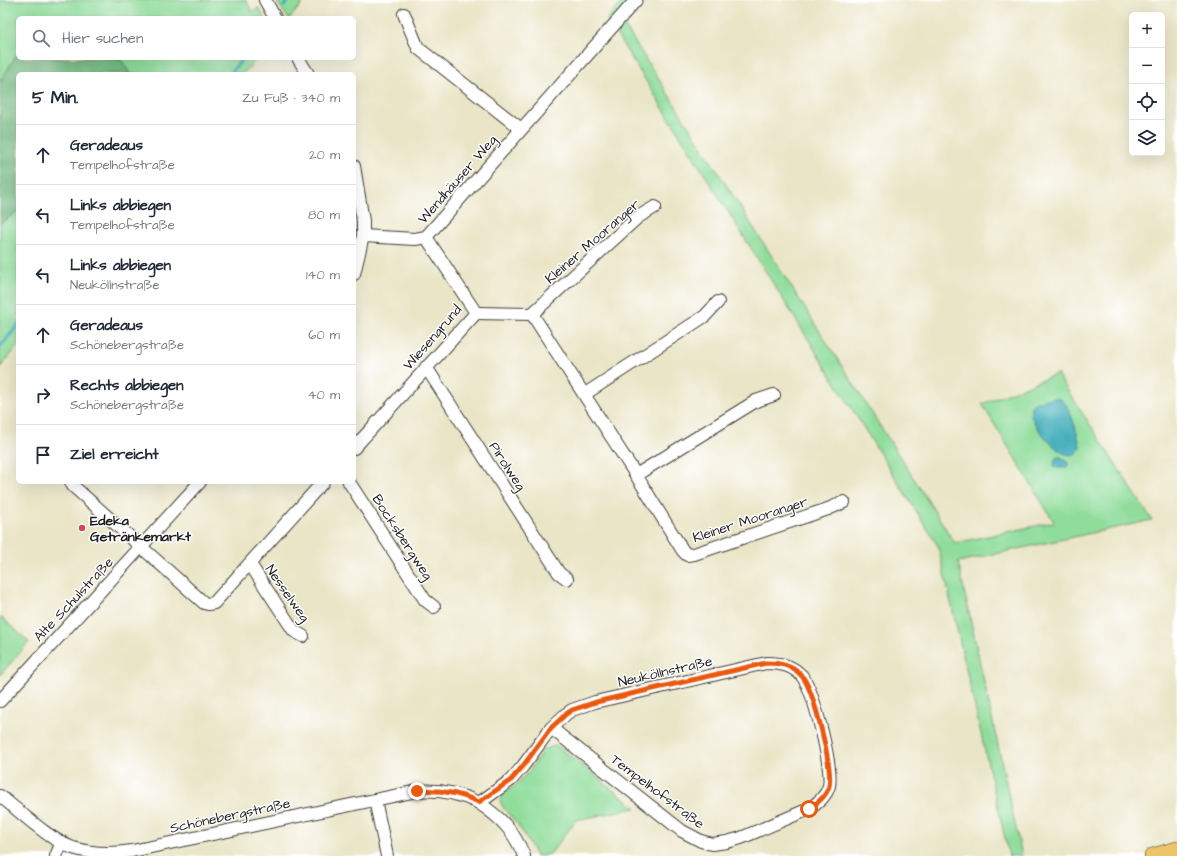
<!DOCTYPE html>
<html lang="de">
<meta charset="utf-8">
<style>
body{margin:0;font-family:"Architects Daughter",sans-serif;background:#f6f6f7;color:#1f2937}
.controls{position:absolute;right:12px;top:12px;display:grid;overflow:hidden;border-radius:6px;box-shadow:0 4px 16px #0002}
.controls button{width:36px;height:36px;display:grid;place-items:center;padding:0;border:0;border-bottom:1px solid #e0e1e3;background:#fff;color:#1f2937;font:20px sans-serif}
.stop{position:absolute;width:12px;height:12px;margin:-9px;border:3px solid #ea580c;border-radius:50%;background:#fff}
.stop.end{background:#ea580c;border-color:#fff;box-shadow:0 1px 4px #0008}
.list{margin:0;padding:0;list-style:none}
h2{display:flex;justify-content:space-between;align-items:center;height:52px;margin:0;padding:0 16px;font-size:17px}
h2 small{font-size:13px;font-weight:400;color:#747a83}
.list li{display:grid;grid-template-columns:26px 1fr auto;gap:12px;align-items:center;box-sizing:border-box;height:60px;padding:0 16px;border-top:1px solid #e0e1e3}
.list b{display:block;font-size:15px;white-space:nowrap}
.list p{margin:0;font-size:13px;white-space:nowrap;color:#747a83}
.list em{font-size:13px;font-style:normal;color:#747a83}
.icon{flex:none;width:22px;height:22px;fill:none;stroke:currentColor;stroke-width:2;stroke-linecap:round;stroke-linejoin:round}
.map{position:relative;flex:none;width:1177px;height:856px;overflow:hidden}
.search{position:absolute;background:#fff;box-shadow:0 4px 16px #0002;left:16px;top:16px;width:340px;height:44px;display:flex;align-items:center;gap:10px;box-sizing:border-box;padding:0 14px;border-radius:6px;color:#747a83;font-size:15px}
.panel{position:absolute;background:#fff;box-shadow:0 4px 16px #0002;left:16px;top:72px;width:340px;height:412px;border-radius:6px}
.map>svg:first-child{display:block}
</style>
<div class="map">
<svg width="1177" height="856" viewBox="0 0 1177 856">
<rect width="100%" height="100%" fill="#fff"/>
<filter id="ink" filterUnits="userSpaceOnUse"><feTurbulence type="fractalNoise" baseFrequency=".025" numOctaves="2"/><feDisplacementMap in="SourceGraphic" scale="8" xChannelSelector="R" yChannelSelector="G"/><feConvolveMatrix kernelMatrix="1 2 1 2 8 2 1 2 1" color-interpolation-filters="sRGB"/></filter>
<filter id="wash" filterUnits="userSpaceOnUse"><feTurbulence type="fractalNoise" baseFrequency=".012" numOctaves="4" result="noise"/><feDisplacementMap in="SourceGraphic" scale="16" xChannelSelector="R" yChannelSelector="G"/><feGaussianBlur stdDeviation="0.9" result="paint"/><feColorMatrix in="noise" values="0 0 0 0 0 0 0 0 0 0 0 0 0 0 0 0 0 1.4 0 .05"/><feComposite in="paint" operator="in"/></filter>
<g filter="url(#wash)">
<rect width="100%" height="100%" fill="#eae5c6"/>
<g fill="#90dd9b" stroke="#567c5c">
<path d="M0,0H246L252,12L259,8L264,18H18V52L0,82Z"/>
<path d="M276,0H305L290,18H288Z"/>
<path d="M624,0H646L624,25L955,543L1054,522L982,404L1057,374L1152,520L958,562L1022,856H1009L938,546L607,19Z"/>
<path d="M118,58H257L243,74H130L123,62Z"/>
<path d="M18,211V346L0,368V224Z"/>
<path d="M1,617L29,642L0,675V619Z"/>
<path d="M554,746L560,748L636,808L576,820L551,853L542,856H536C530,845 525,835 518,825C512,816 502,810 500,800L503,794L515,786L530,770L543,750Z"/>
</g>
<path fill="#74bc83" stroke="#486c50" d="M18,52V58H118L123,62L130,74H18V211L0,224V82Z"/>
<g fill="#3baab8" stroke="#2c636a">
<path d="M1053,398C1057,398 1060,398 1062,400C1071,408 1078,435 1080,446L1079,450L1075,455C1072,455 1067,455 1063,453C1053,448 1026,420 1031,407C1034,400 1047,399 1053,398Z"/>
<path d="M1058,457H1062L1068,463V465L1066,468H1057L1054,466L1055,459Z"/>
</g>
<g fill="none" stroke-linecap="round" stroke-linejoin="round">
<g stroke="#3baab8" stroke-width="3.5">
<path d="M284,6L289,0"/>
<path d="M230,74L243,58"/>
<path d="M0,347L18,325"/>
</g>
</g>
</g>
<g filter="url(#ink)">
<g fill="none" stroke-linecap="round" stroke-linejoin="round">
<defs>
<g id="minor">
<path d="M265,0L275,18"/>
<path d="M404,14L418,48L521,129"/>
<path d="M298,58L308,74"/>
<path d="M354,166L363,221V236L354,274"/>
<path d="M363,236L415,239L426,237L636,0"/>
<path d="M476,313L532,314L638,217L655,207"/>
<path d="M532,314L636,475L683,551L687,555L694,554L828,509L844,502"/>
<path d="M426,367L559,573L567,579"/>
<path d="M585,394L705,316L718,302"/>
<path d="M354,448L476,313L426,237"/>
<path d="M636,475L756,401L774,395"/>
<path d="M71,482L73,486L204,603L208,604L214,603L323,482"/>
<path d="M349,482L425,600L434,607"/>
<path d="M250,564L294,631L303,636"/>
<path d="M0,701L200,482"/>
<path d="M0,796C21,812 48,839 73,848C92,854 113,854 132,851L417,791C439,789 459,793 479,803L511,780L523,766L551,728L566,714L572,710L595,702L766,663C780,663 792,665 802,676C814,691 833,768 829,786C826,797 817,803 809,809L741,838L727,842L712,844L701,841L682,831L551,728"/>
<path d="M375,800L387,856"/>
<path d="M479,803C501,818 514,831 524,856"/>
<path d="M56,856L62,842"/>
</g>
<path id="major" d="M1152,856L1177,849"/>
</defs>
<use href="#minor" stroke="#3b3a36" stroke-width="14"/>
<use href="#major" stroke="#3b3a36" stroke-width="16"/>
<use href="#minor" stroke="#fff" stroke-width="12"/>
<use href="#major" stroke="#edc569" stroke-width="15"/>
</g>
</g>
<g fill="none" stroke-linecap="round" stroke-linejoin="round" filter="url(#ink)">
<path stroke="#ea580c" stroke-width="5" d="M417,791C439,789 459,793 479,802L511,780L523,766L551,728L566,714L572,710L596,702L766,663C780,663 792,665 802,676C814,691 833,768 829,786C826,797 817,803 809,809"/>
</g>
<circle fill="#d1495b" stroke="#fff" stroke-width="1.5" cx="82" cy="528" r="4"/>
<g text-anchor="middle" stroke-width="3" stroke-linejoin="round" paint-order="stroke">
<g font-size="14" fill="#1c1c1c" stroke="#fff">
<text transform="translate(457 179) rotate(-49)" y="5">Wendhäuser Weg</text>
<text transform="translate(592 241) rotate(-41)" y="5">Kleiner Mooranger</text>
<text transform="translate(432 337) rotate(-49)" y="5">Wiesengrund</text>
<text transform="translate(508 466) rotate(57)" y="5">Pirolweg</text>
<text transform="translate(750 519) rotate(-18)" y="5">Kleiner Mooranger</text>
<text transform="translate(403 537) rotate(57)" y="5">Bocksbergweg</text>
<text transform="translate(288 593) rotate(55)" y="5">Nesselweg</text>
<text transform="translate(73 599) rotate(-47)" y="5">Alte Schulstraße</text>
<text transform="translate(665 671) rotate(-13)" y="5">Neuköllnstraße</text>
<text transform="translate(658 791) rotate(37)" y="5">Tempelhofstraße</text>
<text transform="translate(230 815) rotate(-12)" y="5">Schönebergstraße</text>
</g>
<g font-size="14" font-weight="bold" fill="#1c1c1c" stroke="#fff" text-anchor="start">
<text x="90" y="525">Edeka<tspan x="90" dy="16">Getränkemarkt</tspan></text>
</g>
</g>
</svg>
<div class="controls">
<button>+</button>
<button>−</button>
<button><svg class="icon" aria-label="locate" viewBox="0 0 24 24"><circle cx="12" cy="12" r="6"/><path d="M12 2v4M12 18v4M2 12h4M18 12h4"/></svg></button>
<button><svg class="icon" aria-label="layers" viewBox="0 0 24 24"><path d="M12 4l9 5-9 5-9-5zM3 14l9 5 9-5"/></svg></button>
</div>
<div class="stop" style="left:809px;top:809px"></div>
<div class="stop end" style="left:417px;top:791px"></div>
<div class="search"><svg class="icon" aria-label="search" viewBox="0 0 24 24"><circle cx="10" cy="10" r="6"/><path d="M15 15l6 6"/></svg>Hier suchen</div>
<section class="panel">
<h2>5 Min.<small>Zu Fuß · 340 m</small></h2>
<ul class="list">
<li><svg class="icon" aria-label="ahead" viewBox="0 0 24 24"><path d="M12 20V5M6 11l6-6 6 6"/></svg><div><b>Geradeaus</b><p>Tempelhofstraße</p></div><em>20 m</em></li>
<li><svg class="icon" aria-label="left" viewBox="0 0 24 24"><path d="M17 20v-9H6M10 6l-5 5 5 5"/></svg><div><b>Links abbiegen</b><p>Tempelhofstraße</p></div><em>80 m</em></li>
<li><svg class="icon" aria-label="left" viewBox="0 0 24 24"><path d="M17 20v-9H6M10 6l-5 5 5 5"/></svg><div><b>Links abbiegen</b><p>Neuköllnstraße</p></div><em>140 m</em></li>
<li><svg class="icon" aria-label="ahead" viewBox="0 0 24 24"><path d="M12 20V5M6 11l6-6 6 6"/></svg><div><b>Geradeaus</b><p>Schönebergstraße</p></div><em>60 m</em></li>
<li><svg class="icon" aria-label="right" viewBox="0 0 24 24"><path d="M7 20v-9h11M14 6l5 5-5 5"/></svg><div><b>Rechts abbiegen</b><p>Schönebergstraße</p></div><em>40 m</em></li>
<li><svg class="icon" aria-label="arrive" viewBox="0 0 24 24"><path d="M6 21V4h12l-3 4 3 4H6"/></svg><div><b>Ziel erreicht</b></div></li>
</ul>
</section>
</div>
